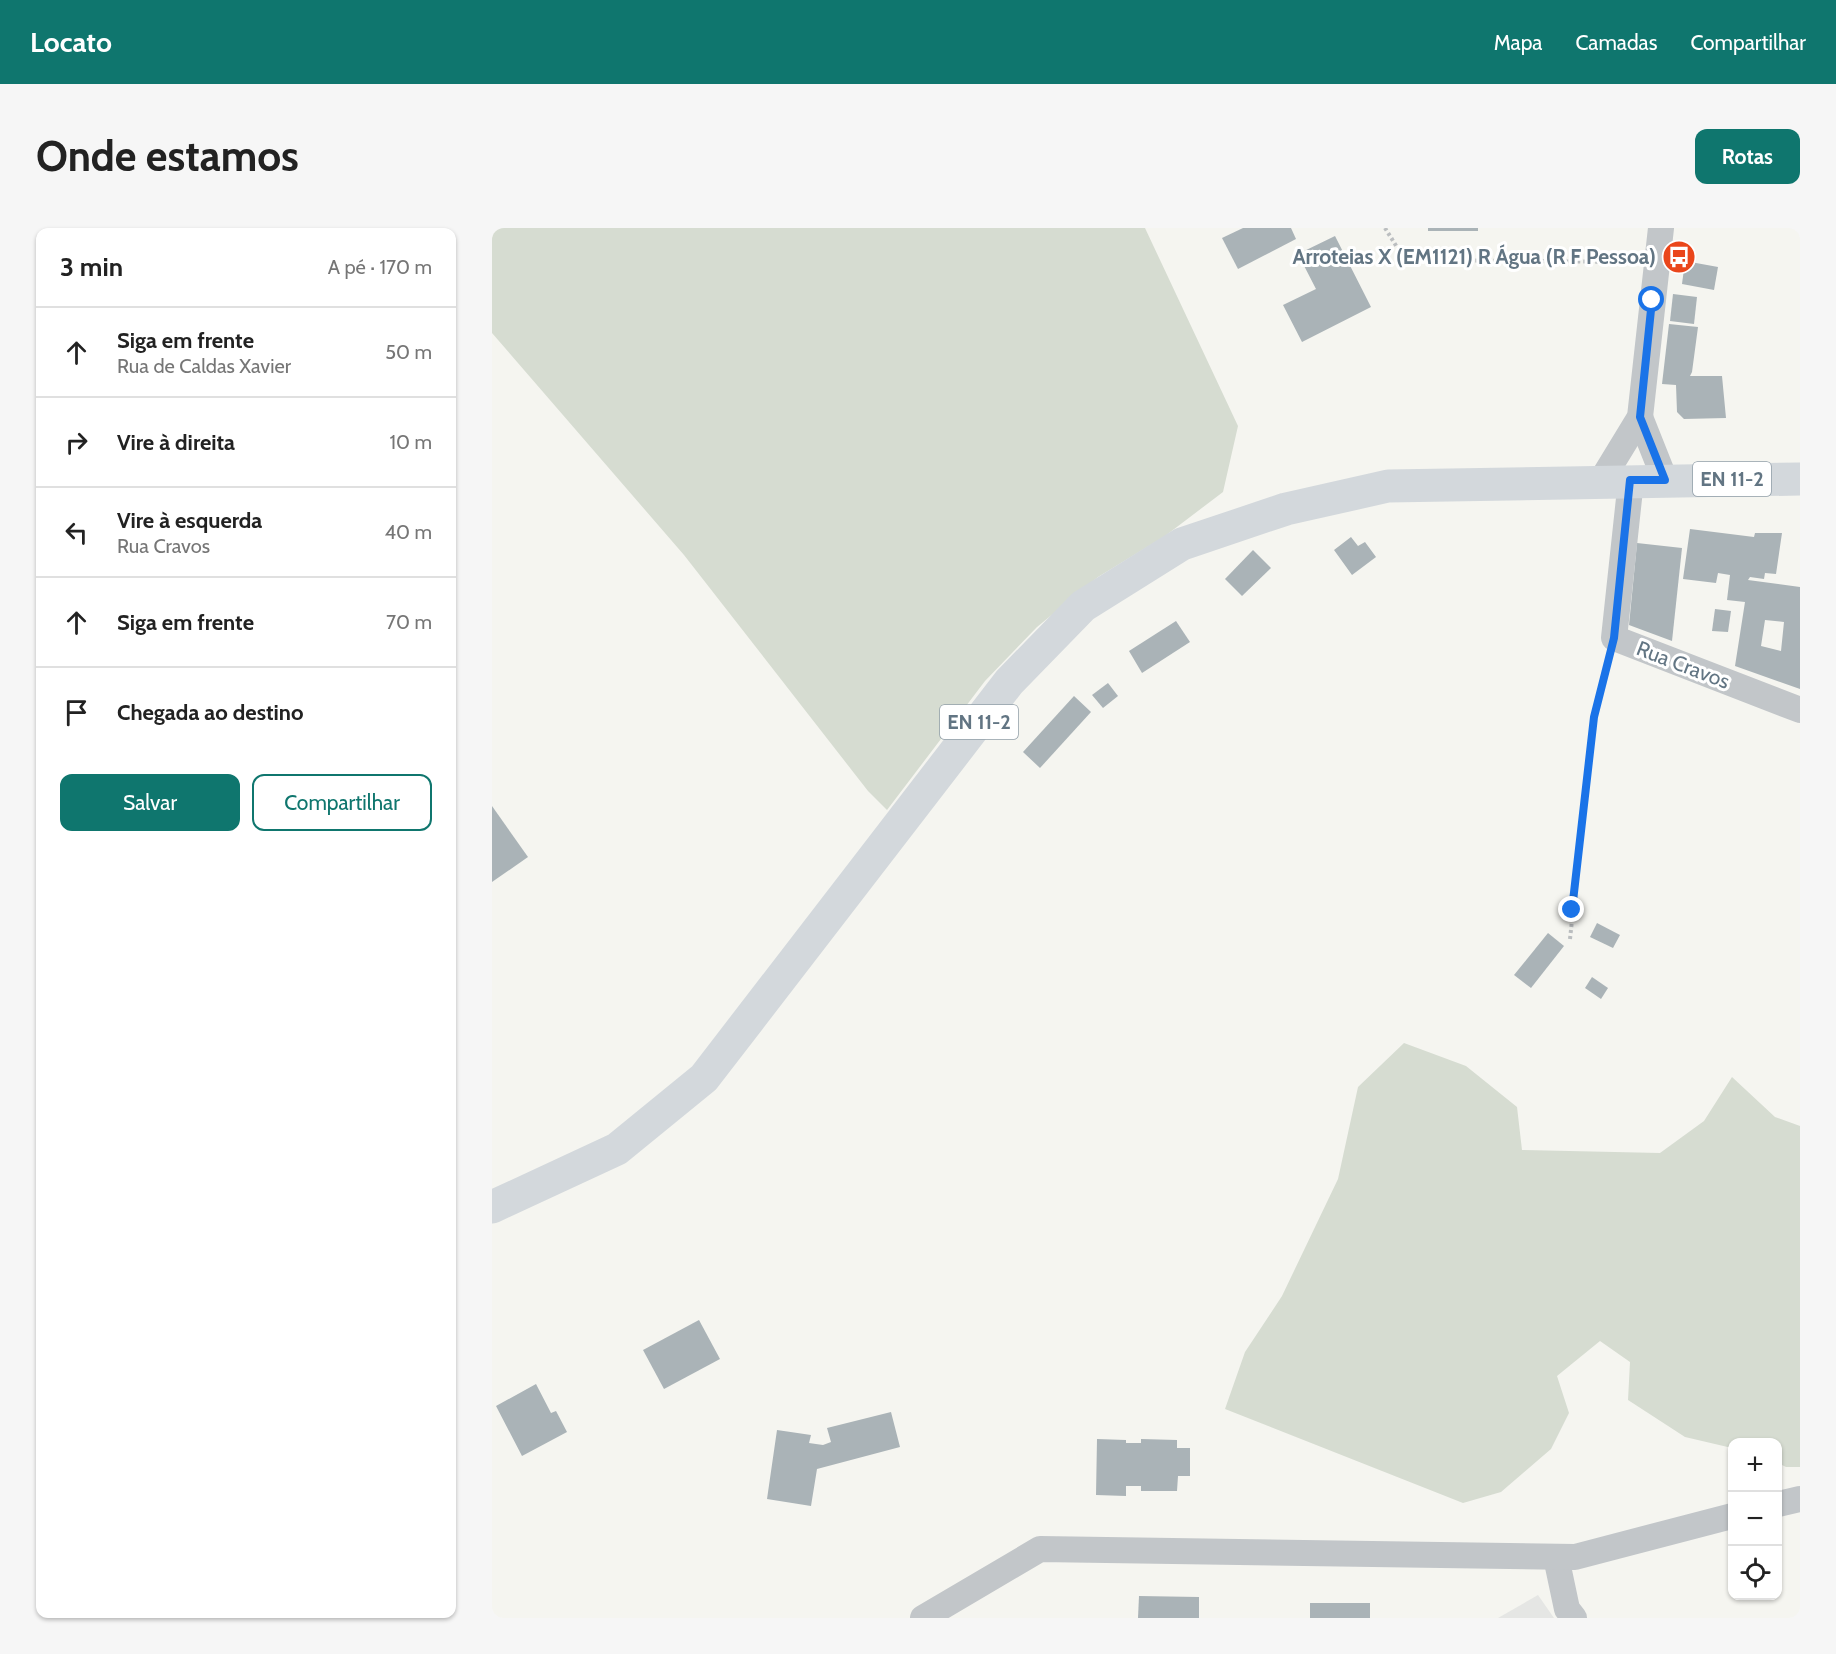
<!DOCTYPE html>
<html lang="pt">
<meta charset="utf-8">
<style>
body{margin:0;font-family:Cabin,sans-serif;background:#f6f6f6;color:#222}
.controls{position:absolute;right:18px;bottom:18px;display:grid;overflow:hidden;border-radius:12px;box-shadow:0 2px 4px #0004}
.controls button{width:54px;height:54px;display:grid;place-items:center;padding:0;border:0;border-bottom:2px solid #e0e0e0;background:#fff;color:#222;font:30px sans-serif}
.stop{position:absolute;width:18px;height:18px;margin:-14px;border:4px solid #1a73e8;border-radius:50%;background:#fff}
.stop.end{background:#1a73e8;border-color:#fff;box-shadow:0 2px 6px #0008}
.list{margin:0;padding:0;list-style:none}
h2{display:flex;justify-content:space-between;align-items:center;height:78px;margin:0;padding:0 24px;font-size:26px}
h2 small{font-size:20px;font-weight:400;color:#767676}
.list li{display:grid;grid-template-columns:39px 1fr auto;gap:18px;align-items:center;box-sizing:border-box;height:90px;padding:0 24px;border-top:2px solid #e0e0e0}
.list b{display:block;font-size:22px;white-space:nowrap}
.list p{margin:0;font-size:20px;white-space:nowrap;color:#767676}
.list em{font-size:20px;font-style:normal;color:#767676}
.actions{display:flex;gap:12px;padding:18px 24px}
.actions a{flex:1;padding:14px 0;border:2px solid #0f766e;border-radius:12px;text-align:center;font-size:21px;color:#0f766e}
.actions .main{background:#0f766e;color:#fff}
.icon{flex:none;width:33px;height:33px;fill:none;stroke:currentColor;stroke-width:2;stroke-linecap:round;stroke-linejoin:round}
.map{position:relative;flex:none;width:1308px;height:1390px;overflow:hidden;border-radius:12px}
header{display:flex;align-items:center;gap:36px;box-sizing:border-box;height:84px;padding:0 30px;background:#0f766e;color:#fff}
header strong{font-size:28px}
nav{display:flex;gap:33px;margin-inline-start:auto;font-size:21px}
.intro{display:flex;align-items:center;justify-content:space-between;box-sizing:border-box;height:144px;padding:0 36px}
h1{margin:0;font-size:42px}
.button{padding:15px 27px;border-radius:12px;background:#0f766e;color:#fff;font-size:21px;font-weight:700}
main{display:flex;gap:36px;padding:0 36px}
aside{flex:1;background:#fff;border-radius:12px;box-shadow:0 2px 4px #0004}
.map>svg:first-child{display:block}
</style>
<header>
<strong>Locato</strong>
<nav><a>Mapa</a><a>Camadas</a><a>Compartilhar</a></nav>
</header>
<div class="intro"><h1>Onde estamos</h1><a class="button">Rotas</a></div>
<main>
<aside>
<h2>3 min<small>A pé · 170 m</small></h2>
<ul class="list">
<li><svg class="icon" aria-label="ahead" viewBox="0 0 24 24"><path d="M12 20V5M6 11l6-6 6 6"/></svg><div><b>Siga em frente</b><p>Rua de Caldas Xavier</p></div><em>50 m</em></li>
<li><svg class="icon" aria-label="right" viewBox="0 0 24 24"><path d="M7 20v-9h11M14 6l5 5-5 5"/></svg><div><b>Vire à direita</b></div><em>10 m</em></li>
<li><svg class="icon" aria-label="left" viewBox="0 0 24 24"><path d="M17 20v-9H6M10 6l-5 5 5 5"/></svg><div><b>Vire à esquerda</b><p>Rua Cravos</p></div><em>40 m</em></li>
<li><svg class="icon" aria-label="ahead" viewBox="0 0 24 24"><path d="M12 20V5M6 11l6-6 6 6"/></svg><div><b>Siga em frente</b></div><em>70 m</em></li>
<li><svg class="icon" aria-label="arrive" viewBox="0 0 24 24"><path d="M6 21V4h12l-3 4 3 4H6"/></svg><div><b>Chegada ao destino</b></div></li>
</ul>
<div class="actions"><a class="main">Salvar</a><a>Compartilhar</a></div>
</aside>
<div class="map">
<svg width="1308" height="1390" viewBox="0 0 1308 1390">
<rect width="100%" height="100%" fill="#f5f5f0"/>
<path fill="#e5e6e4" d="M1046,1367L1062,1390H1006Z"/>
<g fill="#d6dcd1">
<path d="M0,0H653L746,198L731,264L673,308L606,349L545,399L493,453L395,582L376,563L192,327L0,105Z"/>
<path d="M912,815L974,838L1025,879L1030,922L1168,925L1212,893L1240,849L1283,889L1308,898V1239H1294L1286,1235V1214H1240V1220L1193,1209L1136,1172L1138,1134L1108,1113L1065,1148L1077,1185L1059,1221L1009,1264L971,1275L733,1181L753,1124L790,1068L846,951L866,859Z"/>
</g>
<g fill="#aab3b7" fill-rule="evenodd">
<path d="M751,0H799L804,11L746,41L730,10Z"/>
<rect x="936" y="0" width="50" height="3"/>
<path d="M843,8L879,79L810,114L791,77L824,61L806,26Z"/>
<path d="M1193,33L1226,39L1222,62L1190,56Z"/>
<path d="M1181,66L1205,69L1202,96L1178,93Z"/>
<path d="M1177,96L1206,99L1200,144L1198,148H1230L1234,190L1192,191L1185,184L1184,157L1170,156Z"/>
<path d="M1198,301L1262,309L1263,305H1290L1284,346L1273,345L1272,351L1258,349L1256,352L1308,359V461L1243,438L1253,374L1235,372L1238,347L1226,345L1224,355L1191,351ZM1273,392L1292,394L1289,423L1269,418Z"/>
<path d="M859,309L866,318L873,314L884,329L860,347L842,322Z"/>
<path d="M1145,315L1190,320L1180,413L1137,397Z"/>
<path d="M761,322L779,340L750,368L733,351Z"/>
<path d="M1223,381L1239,383L1236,404L1220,403Z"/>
<path d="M684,393L698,414L650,445L637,423Z"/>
<path d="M616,455L626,468L611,480L600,467Z"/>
<path d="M582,468L599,484L548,540L531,524Z"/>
<path d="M0,578L36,629L0,654Z"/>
<path d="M1105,695L1128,707L1121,720L1098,709Z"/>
<path d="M1056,705L1072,718L1039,760L1022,747Z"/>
<path d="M1100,749L1116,760L1109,771L1093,760Z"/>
<path d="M207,1092L228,1131L172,1161L151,1122Z"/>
<path d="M44,1156L59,1185L64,1183L75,1204L30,1228L4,1178Z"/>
<path d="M399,1184L408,1219L325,1241L319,1278L275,1271L285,1202L319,1207L317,1215L331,1217L339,1214L335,1200Z"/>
<path d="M605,1211L634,1212V1215H649V1211L685,1212V1220H698V1248H686L685,1263H649V1258H634V1268L604,1267Z"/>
<path d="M647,1368L707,1369V1390H646Z"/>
<rect x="818" y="1375" width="60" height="15"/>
</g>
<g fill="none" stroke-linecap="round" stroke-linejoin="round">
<g stroke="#bbbec0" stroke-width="4" stroke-dasharray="3 3" stroke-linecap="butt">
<path d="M893,0L913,32L1141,34"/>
<path d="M1078,711L1102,489L1116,434"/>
</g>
<g stroke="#c2c6c9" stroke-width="26">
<path d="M1148,189L1173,252"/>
<path d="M1139,252L1122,410L1308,482"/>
<path d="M1109,253L1148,189L1169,0"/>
<path d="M1286,1276L1308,1271"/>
<path d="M1064,1329L1075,1381L1082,1390"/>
<path d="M431,1390L548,1321L1083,1329L1240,1288"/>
</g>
<path stroke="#d3d8dc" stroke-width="33" d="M0,979L125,921L212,850L517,454L591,378L690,316L794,281L896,258L1308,251"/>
</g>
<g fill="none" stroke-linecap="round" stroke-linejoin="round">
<path stroke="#1a73e8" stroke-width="8" d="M1080,682L1102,489L1122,410L1138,252H1173L1148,189L1160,72"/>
</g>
<defs>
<symbol id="bus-disc" viewBox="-11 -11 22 22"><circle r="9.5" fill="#ea461b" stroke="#fff"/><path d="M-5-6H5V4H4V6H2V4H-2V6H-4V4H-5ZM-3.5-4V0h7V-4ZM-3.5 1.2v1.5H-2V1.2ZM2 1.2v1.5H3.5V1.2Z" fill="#fff"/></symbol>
</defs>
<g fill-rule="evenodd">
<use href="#bus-disc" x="1168" y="10" width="38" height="38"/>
</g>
<g text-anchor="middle" stroke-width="6" stroke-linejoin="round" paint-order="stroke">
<g fill="#fff" stroke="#919ea8" stroke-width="1.5">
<rect x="1201" y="234" width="78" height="34" rx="4.5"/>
<rect x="448" y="477" width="78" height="34" rx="4.5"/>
</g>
<g font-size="20" font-weight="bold" fill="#627583">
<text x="1240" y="258">EN 11-2</text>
<text x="487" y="501">EN 11-2</text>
</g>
<g font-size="21" font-weight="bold" fill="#627583" stroke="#fff" text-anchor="end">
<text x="1164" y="36">Arroteias X (EM1121) R Água (R F Pessoa)</text>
</g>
<g font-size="21" fill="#627583" stroke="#fff">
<text transform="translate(1191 437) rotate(21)" y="7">Rua Cravos</text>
</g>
</g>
</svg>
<div class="controls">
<button>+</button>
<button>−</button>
<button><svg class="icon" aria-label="locate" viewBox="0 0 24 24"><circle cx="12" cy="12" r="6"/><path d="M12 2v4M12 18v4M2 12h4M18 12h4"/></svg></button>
</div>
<div class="stop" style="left:1160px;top:72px"></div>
<div class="stop end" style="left:1080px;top:682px"></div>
</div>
</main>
